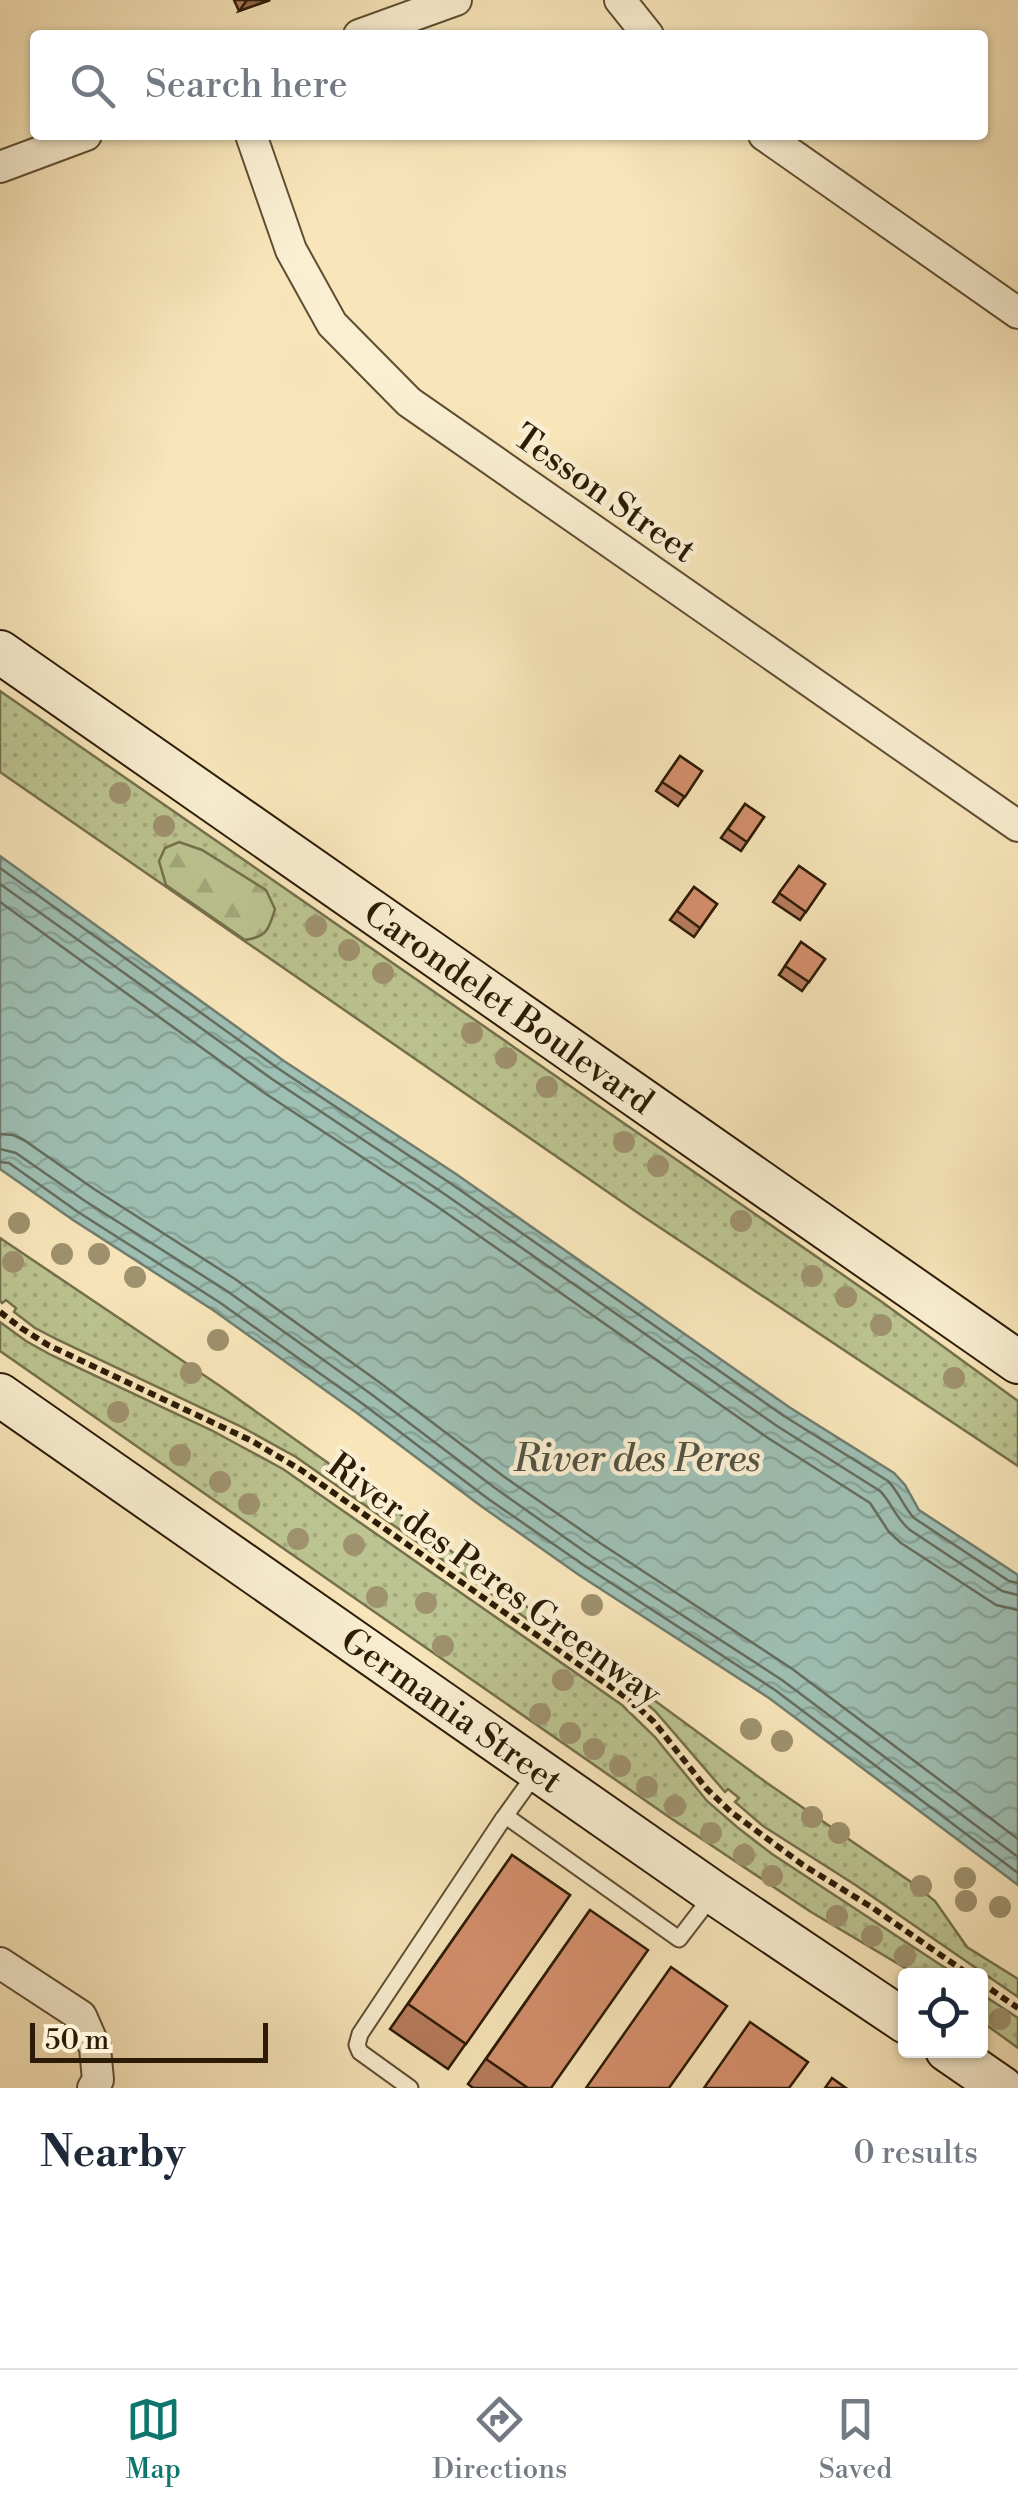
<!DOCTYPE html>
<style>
body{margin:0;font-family:"Libre Bodoni",serif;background:#f2f2f3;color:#1f2937}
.controls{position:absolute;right:30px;bottom:30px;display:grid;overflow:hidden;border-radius:10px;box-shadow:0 2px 8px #0004}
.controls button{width:90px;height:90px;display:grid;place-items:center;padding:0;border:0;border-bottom:2px solid #e0e1e3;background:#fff;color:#1f2937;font:50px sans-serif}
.scale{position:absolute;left:30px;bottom:25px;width:238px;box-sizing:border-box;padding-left:10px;border:5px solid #2c1b06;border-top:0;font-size:28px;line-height:35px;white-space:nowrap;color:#2c1b06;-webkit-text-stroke:8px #faefd2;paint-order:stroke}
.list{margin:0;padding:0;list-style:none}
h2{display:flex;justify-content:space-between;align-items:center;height:130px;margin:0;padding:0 40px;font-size:42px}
h2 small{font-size:32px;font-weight:400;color:#747a83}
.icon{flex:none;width:55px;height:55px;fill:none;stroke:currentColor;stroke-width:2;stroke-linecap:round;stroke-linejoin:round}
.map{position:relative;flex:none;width:1018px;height:2088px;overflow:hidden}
.search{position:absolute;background:#fff;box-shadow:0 2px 8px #0004;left:30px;right:30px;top:30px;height:110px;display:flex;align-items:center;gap:25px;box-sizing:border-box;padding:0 35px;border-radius:10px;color:#747a83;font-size:38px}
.sheet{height:280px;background:#fff}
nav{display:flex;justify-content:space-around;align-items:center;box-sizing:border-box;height:140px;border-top:2px solid #e0e1e3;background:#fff;font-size:28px;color:#747a83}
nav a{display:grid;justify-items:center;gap:5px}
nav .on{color:#0f766e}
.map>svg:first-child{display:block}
</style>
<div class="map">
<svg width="1018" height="2088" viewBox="0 0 1018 2088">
<defs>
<pattern id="green-dots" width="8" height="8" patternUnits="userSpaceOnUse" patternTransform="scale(2.5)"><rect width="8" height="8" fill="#bcc591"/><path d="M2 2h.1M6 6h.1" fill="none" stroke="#a2a97c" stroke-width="1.8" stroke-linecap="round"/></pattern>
<pattern id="forest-firs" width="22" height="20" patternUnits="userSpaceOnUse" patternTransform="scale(2.5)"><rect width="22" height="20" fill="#bcc591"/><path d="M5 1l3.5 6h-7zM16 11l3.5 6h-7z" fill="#a2a97c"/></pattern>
<pattern id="water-waves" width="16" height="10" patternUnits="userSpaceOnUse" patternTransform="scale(2.5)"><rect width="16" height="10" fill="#9ebfb4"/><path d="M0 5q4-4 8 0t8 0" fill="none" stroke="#88a499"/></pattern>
</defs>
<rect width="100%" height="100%" fill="#f8e6ba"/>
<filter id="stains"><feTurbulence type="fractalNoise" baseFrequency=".002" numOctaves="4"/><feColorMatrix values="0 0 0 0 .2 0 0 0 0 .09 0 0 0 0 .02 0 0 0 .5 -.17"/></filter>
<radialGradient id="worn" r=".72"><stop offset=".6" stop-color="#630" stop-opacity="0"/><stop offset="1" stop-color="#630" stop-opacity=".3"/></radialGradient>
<g fill="url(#green-dots)" stroke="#74704c" stroke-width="2.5">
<path d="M0,691L882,1302L1018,1401V1466L641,1215L0,772Z"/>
<path d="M0,1238L220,1386L414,1524L767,1783L911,1882L935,1901L967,1947L1018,1979V1997L857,1886L763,1826L735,1802L739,1798L728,1789L725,1792L655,1711L640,1698L296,1457L240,1426L58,1340L35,1328L14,1312L16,1308L6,1300L2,1303L0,1301Z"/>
<path d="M0,1322L26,1341L51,1355L211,1430L283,1469L622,1705L655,1737L707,1801L737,1827L772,1854L956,1975H917L811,1912L669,1817L0,1351Z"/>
<path d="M980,1993L1018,2018V2048L981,2021Z"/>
</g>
<path fill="url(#forest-firs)" stroke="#74704c" stroke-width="2.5" d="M179,842L202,850L266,890L275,909C269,929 267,937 245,940L166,885L159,861L165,848Z"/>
<path fill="url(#water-waves)" stroke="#707d6e" stroke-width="2.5" d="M0,856L284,1061L456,1174L789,1407L894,1473L905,1485L919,1510L1018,1575V1885L769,1698L579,1575L481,1506L357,1413L213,1310L73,1220L0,1169Z"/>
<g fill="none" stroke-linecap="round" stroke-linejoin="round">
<g stroke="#656d5d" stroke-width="2.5">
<path d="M0,868L279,1069L450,1183L784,1416L888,1481C899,1492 903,1506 914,1518L1009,1581L1018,1583"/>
<path d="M0,884L272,1079L443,1193L777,1426L880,1491C892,1503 896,1519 910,1530L1002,1591L1018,1595"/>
<path d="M0,902L263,1092L435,1205L768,1438L870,1503L889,1532L901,1543L996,1605L1018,1610"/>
<path d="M0,1134L13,1135L24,1140L94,1189L235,1279L379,1382L503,1476L600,1543L791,1668L1018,1839"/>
<path d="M0,1149L16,1153L85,1201L227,1291L371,1394L495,1488L591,1556L782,1680L1018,1857"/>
<path d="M0,1162L9,1163L78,1212L219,1302L363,1404L487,1498L585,1566L775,1690L1018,1873"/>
</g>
<defs>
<g id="service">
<path d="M503,1819L536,1773"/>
<path d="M410,2088L360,2052L357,2045L360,2034L503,1819H510L679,1939L712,1896"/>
</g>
<g id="minor">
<path d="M620,0L648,35"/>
<path d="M359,35L456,0"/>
<path d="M251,135L291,250L332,324L409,402L1018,826"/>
<path d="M764,135L1018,313"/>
<path d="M0,167L86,135"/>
<path d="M0,1963L81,2016L95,2048L98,2080L93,2088"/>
</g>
<g id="secondary">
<path d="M0,652L1018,1362"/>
<path d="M0,1395L714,1893L906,2022"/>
<path d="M947,2050L1002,2088"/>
</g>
</defs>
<use href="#service" stroke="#5f4e33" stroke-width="19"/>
<use href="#minor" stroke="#5f4e33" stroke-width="34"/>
<use href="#secondary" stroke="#2c1b06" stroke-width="46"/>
<g stroke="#2c1b06" stroke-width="6" stroke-dasharray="8 5" stroke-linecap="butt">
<path d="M0,1312L21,1328L48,1345L252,1441L301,1470L631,1701L654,1722L706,1788L731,1812L803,1865L873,1908L971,1976"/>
<path d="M980,1982L1018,2008"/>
</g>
<use href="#service" stroke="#faefd2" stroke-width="15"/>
<use href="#minor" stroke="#faefd2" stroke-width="30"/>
<use href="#secondary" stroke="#faefd2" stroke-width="42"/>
</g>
<g fill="#9f926e">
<circle cx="120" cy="793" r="11"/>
<circle cx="164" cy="826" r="11"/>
<circle cx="316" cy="926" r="11"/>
<circle cx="349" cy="950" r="11"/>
<circle cx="383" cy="973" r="11"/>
<circle cx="472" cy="1033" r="11"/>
<circle cx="506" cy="1058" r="11"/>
<circle cx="547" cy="1087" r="11"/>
<circle cx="624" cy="1142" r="11"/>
<circle cx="658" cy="1166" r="11"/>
<circle cx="741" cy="1221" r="11"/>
<circle cx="19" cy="1223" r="11"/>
<circle cx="62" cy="1254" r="11"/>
<circle cx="99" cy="1254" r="11"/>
<circle cx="13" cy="1262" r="11"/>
<circle cx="812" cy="1276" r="11"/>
<circle cx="135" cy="1277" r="11"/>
<circle cx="846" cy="1297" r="11"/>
<circle cx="881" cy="1325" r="11"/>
<circle cx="218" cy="1340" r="11"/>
<circle cx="191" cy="1373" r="11"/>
<circle cx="954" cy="1378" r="11"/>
<circle cx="118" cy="1412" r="11"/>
<circle cx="180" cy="1455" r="11"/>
<circle cx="220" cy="1482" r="11"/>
<circle cx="249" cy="1504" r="11"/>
<circle cx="298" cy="1539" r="11"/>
<circle cx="354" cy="1545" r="11"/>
<circle cx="377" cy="1597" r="11"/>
<circle cx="426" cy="1603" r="11"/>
<circle cx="592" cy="1605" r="11"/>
<circle cx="443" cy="1646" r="11"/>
<circle cx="563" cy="1680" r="11"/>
<circle cx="540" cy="1714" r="11"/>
<circle cx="751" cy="1729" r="11"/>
<circle cx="570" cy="1733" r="11"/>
<circle cx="782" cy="1741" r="11"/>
<circle cx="594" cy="1749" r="11"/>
<circle cx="620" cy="1766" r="11"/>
<circle cx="647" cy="1787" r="11"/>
<circle cx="675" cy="1806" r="11"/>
<circle cx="812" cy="1817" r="11"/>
<circle cx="711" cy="1833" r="11"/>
<circle cx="839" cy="1833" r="11"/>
<circle cx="744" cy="1855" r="11"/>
<circle cx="772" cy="1876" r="11"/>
<circle cx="965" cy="1878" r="11"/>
<circle cx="921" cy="1886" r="11"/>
<circle cx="966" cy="1901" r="11"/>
<circle cx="1000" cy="1907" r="11"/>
<circle cx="837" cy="1916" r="11"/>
<circle cx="872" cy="1936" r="11"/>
<circle cx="905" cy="1956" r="11"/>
<circle cx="1000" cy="2019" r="11"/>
</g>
<g fill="#b77c5e" stroke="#2c1b06" stroke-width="2.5">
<path d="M234,0H270L239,11Z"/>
<path d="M680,756L702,771L678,806L656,791Z"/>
<path d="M745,804L764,817L741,851L721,838Z"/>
<path d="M799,866L825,884L800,920L773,902Z"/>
<path d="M694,887L717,904L694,937L670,920Z"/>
<path d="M801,942L825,959L802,991L779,975Z"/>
<path d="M512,1855L570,1895L448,2069L390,2029Z"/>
<path d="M590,1910L551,2088H473L468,2084Z"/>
</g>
<path fill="#95654c" stroke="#2c1b06" stroke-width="2.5" d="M247,0H270L239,11Z"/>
<g fill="#d5906d" stroke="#2c1b06" stroke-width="2.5">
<path d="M680,756L702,771L685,797L662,782Z"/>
<path d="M745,804L764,817L747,842L728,829Z"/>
<path d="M799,866L825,884L806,912L779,893Z"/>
<path d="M694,887L717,904L700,928L677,911Z"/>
<path d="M801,942L825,959L809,982L785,966Z"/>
<path d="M512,1855L570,1895L466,2044L408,2004Z"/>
<path d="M590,1910L648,1950L551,2088H528L486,2059Z"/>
<path d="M671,1967L727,2006L669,2088H586Z"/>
<path d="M750,2022L808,2062L789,2088H704Z"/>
<path d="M832,2078L846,2088H825Z"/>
</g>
<g text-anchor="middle" stroke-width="9" stroke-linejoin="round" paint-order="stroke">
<g font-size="35" fill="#2c1b06" stroke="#faefd2">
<text transform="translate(605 493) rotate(35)" y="12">Tesson Street</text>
<text transform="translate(509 1007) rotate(35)" y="12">Carondelet Boulevard</text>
<text transform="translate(495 1579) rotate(36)" y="12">River des Peres Greenway</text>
<text transform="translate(452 1710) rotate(35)" y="12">Germania Street</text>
</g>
<g font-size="38" font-style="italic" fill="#545443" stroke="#faefd2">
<text x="637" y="1471">River des Peres</text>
</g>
</g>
<rect width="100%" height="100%" filter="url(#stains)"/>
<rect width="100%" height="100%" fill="url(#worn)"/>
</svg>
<div class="controls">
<button><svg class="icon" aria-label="locate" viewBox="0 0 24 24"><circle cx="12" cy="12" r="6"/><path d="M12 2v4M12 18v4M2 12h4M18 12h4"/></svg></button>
</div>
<div class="scale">50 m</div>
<div class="search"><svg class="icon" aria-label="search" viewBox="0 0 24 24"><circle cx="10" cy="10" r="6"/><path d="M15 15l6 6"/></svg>Search here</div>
</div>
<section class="sheet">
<h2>Nearby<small>0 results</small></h2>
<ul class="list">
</ul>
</section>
<nav>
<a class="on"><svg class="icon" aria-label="map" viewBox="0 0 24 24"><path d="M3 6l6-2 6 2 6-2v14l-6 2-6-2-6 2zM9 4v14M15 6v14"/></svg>Map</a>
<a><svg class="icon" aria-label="directions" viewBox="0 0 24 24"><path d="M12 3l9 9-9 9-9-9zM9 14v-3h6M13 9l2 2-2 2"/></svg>Directions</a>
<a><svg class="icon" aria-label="saved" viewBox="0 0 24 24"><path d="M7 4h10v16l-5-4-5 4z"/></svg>Saved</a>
</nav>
